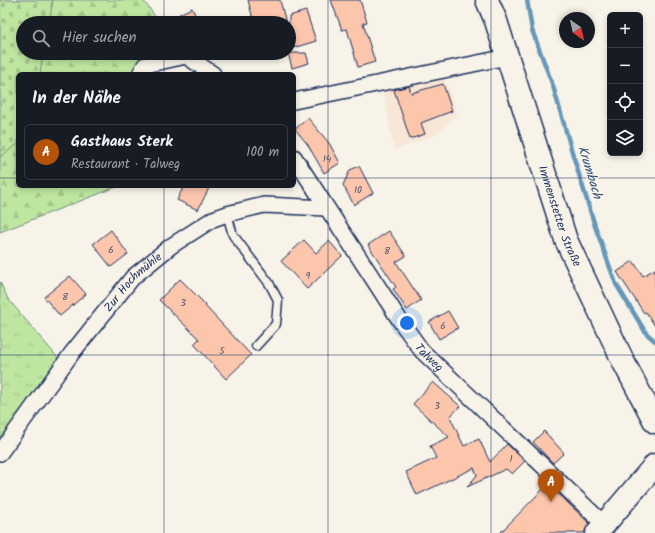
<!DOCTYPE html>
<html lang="de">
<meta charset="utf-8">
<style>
body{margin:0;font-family:Kalam,sans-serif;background:#242831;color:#f1f3f6}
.controls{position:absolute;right:12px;top:12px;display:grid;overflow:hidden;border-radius:6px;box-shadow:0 2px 6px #0003}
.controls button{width:36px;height:36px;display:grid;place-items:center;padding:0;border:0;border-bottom:1px solid #363941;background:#171b24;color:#f1f3f6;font:20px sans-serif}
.compass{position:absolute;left:559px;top:12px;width:36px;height:36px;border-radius:50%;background:#171b24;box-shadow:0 2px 6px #0003;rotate:146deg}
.you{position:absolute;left:407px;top:323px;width:14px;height:14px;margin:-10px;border:3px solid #fff;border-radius:50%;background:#1a73e8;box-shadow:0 0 0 6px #1a73e833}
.badge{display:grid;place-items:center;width:26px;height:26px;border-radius:50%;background:#b45309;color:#fff;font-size:13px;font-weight:700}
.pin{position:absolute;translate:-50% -33px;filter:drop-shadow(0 1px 2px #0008)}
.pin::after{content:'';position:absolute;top:21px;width:14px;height:12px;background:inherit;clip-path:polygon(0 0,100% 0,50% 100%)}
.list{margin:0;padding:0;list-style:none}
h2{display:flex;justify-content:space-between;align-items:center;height:52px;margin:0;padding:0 16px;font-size:17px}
h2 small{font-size:13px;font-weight:400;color:#9ea1a6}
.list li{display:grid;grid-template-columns:26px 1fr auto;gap:12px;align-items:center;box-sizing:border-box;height:56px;margin:0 8px 8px;padding:0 8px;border:1px solid #363941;border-radius:6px}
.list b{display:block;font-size:15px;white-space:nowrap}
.list p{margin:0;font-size:13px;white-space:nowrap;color:#9ea1a6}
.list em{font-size:13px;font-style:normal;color:#9ea1a6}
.icon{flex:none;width:22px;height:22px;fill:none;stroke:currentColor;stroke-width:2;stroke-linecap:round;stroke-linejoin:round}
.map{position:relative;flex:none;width:655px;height:533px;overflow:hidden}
.search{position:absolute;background:#171b24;box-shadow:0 2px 6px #0003;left:16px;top:16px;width:280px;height:44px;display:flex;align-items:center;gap:10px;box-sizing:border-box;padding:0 14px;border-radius:22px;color:#9ea1a6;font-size:15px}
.panel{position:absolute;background:#171b24;box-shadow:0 2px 6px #0003;left:16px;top:72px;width:280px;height:116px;border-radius:6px}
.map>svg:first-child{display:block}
</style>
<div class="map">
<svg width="655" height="533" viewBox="0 0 655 533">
<defs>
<pattern id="grass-tufts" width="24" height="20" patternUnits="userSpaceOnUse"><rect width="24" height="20" fill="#bfe6a1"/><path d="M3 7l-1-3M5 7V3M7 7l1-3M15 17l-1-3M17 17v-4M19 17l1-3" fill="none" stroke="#a4c68d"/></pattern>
<pattern id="forest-firs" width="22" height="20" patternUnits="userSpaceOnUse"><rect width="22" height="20" fill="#bfe6a1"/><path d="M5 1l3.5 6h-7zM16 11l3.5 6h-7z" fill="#a4c68d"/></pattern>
<pattern id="cemetery-stones" width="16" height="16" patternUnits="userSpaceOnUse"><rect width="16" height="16" fill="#bfe6a1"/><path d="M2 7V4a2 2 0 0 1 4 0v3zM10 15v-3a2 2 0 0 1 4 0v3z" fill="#a4c68d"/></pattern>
</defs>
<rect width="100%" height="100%" fill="#f7f3e8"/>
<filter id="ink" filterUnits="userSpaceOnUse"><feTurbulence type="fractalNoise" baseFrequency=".025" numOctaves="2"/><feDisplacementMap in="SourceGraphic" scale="8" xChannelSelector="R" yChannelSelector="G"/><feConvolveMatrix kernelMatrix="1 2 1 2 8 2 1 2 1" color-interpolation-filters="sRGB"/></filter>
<g filter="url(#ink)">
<path fill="#f8e6d6" d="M444,76L457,114L435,135L394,150L383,89Z"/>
<path fill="url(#grass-tufts)" stroke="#6d8a80" d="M0,282L8,299L58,358L38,398L0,453Z"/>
<path fill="url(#forest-firs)" stroke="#6d8a80" d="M0,0H143L160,23H23V53H162L157,74H18V186H119L0,232Z"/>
<path fill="url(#cemetery-stones)" stroke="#6d8a80" d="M0,0H53L49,23H23V53H43L40,74H18V144L0,157Z"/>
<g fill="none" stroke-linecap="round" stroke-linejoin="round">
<path stroke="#6597ba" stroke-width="4.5" d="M527,0L532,30L553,86L572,152L595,226L616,284L646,333L655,341"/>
</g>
<g fill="#fcc6ad" stroke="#1b2f5e">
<path d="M248,0H280L286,23H254Z"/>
<path d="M331,0H360L367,22L363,23L375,62L358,67L347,29L342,30Z"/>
<path d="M192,8L199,23H183L179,14Z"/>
<path d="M306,11L316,41L293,48L289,34V16Z"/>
<path d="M288,53H306L309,63L292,68Z"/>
<path d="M443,84L452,111L421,123L425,134L410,139L394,90L409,86L411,93Z"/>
<path d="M308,118L329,143L340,163L324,173L308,145L295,129Z"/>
<path d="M359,166L373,193L354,205L343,185L350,170Z"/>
<path d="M184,186H210L198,210L177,200Z"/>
<path d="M111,230L128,254L111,267L93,244Z"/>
<path d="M389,231L406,256L396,262L421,300L407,310L393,289L396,287L368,245Z"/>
<path d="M304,240L316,253L329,241L342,256L307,289L281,261Z"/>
<path d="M633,261L643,276L655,269V326L646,312L644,313L617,272Z"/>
<path d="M70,276L86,294L60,316L44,297Z"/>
<path d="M180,279L206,305L205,306L251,355L226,379L194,344L199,339L159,300Z"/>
<path d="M448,311L458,328L439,339L429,322Z"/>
<path d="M433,382L460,406L450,417L464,446L479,439L490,462L507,444L525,461L512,474L506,469L467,487L477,475L474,468L417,495L406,472L436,458L430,446L449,437L413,404Z"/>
<path d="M544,431L564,453L553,463L533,442Z"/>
<path d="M548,484L589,523L584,533H500Z"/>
</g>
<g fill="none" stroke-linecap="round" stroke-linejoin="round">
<defs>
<path id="lane" d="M227,214L233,235L269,283L278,300L276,324L256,346"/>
<g id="street">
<path d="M140,74L145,65L186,56L213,74"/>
<path d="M294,101L507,57"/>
<path id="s1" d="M294,157L401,322L422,351L605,525"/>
<path id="s2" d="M0,453L72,353L133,277L171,246L213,219L227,214L264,205L326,208"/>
</g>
<g id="secondary">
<path id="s3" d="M487,0L496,21L566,240L624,363L655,422"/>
<path d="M597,533L655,465"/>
</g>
</defs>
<use href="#lane" stroke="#1b2f5e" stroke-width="11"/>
<use href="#street" stroke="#1b2f5e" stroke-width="18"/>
<use href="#secondary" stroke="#1b2f5e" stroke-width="25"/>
<use href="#lane" stroke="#f7f3e8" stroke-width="8"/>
<use href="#street" stroke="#f7f3e8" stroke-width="15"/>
<use href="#secondary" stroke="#f7f3e8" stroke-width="22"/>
</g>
</g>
<path fill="none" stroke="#1b2f5e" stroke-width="1" stroke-opacity="0.55" d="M164,0V23M328,0V533M491,0V533M164,53V74M0,178H18M294,178H655M164,186V533M0,355H655"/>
<g text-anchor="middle" stroke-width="3" stroke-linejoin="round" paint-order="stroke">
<g font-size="10" fill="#535572">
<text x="327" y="162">14</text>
<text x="358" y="193">10</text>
<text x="111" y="253">6</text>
<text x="387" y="254">8</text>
<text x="308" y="279">9</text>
<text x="65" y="300">8</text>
<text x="183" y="306">3</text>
<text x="443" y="329">6</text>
<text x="222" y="354">5</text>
<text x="437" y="409">3</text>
<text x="511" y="462">1</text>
</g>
<g font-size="12" fill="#1b2f5e" stroke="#f7f3e8">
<text dy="4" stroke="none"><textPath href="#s3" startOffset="228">Immenstetter Straße</textPath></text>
<text dy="4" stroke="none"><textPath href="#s2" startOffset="217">Zur Hochmühle</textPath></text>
<text dy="4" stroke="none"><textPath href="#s1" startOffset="242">Talweg</textPath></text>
</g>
<g font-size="13" font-style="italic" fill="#34527d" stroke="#f7f3e8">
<text transform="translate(591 172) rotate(73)" y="5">Krumbach</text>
</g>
</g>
</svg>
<div class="controls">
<button>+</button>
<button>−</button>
<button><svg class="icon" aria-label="locate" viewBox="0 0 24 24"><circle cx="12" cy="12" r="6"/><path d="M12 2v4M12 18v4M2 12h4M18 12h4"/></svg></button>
<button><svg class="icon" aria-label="layers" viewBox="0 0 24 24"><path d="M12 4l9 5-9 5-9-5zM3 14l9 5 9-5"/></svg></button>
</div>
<svg class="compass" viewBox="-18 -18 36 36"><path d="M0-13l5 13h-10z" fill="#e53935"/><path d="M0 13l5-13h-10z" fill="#9ea1a6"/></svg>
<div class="you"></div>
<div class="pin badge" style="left:551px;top:502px">A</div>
<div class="search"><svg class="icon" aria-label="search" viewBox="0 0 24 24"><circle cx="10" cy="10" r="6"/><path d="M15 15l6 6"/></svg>Hier suchen</div>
<section class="panel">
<h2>In der Nähe<small></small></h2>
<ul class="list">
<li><span class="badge">A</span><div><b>Gasthaus Sterk</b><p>Restaurant · Talweg</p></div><em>100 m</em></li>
</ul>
</section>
</div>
